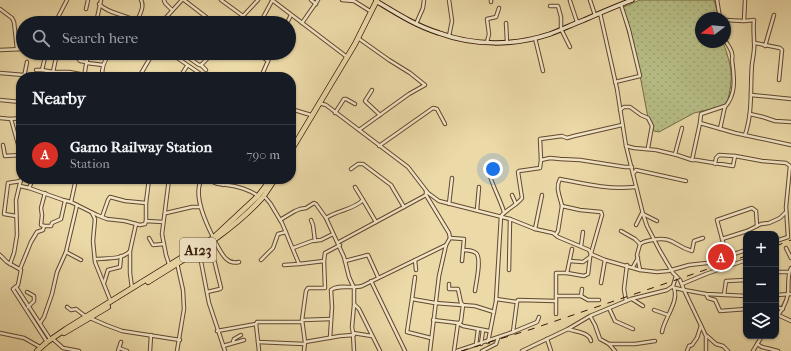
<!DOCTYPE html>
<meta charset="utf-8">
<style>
body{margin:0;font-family:"IM FELL French Canon",serif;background:#20242c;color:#f1f3f6}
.controls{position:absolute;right:12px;bottom:12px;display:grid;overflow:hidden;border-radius:8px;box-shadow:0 1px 3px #0004}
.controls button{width:36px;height:36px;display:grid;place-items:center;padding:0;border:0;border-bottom:1px solid #363941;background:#171b24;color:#f1f3f6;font:20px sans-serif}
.compass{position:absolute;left:695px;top:12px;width:36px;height:36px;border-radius:50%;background:#171b24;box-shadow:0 1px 3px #0004;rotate:254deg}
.you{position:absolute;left:493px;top:169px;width:14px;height:14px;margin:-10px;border:3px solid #fff;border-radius:50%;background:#1a73e8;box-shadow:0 0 0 6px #1a73e833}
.badge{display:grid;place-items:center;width:26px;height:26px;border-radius:50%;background:#d93025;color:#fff;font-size:13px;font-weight:700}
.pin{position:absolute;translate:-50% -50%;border:2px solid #fff;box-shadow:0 1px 4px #0006}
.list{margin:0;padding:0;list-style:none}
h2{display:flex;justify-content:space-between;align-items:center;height:52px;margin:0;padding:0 16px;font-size:17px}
h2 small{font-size:13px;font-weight:400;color:#9ea1a6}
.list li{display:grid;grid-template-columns:26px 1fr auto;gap:12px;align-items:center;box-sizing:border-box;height:60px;padding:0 16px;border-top:1px solid #363941}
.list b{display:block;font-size:15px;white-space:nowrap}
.list p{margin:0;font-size:13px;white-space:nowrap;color:#9ea1a6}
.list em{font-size:13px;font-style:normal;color:#9ea1a6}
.icon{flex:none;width:22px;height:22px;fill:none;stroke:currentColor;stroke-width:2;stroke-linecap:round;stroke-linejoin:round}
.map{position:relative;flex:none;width:791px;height:351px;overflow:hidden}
.search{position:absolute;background:#171b24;box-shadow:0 1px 3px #0004;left:16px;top:16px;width:280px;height:44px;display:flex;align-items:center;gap:10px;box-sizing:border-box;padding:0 14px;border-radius:22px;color:#9ea1a6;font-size:15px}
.panel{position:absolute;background:#171b24;box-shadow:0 1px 3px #0004;left:16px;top:72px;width:280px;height:112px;border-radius:16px}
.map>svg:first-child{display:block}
</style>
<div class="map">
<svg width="791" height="351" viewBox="0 0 791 351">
<defs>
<pattern id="park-dots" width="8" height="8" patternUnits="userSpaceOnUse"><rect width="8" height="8" fill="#b8bf87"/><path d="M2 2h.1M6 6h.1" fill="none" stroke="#9fa373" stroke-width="1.8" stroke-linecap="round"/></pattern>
</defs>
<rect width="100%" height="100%" fill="#ebd9a7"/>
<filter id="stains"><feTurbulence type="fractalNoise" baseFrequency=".005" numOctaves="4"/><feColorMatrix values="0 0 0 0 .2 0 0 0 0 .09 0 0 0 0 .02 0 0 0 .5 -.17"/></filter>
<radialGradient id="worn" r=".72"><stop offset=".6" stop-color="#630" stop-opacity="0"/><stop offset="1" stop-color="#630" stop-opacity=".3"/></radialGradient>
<path fill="url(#park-dots)" stroke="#766a47" d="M640,0H714L719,18H701V42H723C732,68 734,76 727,103L724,106L694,113L659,132L654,131L648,118L637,59L634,55L621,8Z"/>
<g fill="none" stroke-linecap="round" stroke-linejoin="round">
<defs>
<g id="minor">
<path d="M164,0L165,3L172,10"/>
<path d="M184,0L214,23"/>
<path d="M221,0L243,16L237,23"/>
<path d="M272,0L347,57"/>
<path d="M311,0L316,4"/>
<path d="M342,0L354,1L370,11"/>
<path d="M449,0L452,21L449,36"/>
<path d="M590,0L595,15"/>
<path d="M717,0L720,18"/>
<path d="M570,1L577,22"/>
<path d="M491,2V0"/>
<path d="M99,4C108,14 129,15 140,23"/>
<path d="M550,6H558L561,17V29L570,47"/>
<path d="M0,9L12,18L14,22L17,49"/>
<path d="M86,9L88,0"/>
<path d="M600,13L617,89L626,146L643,214L647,226L660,251L673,273L680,280L684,290L706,294L746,296"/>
<path d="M243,16L258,0"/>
<path d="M725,20L744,21"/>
<path d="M55,23L67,0"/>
<path d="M96,23L101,0"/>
<path d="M136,23C139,16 145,7 141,0"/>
<path d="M161,23L182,0"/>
<path d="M260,23L272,1"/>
<path d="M287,23L291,15"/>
<path d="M302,23L318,0"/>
<path d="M506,23L507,42"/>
<path d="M416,24L423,8L424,0"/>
<path d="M358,38L389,60L410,73L425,85L409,94L359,130"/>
<path d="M535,38L543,71"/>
<path d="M725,40C727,44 732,50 732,54C733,56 732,58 732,60C734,77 737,93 725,107"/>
<path d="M487,42L489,34L487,19L496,17L499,8"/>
<path d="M755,43L780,48L782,50L779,80"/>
<path d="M765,46L774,15"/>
<path d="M0,50L23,49"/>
<path d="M46,53L42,70L53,72"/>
<path d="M57,53L53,72H69L85,75"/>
<path d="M74,53L80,61L87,62"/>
<path d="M117,53L115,56L108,57C103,62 102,69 102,76L121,77"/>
<path d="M170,53L205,77"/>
<path d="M182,53L199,65H201L213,53"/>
<path d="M261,53L265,59L268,61L271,53"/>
<path d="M87,63L103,65"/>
<path d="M201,65L206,70"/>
<path d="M36,70H42"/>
<path d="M0,73L24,75"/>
<path d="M24,77L27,62"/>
<path d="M84,77L88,53"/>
<path d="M139,77L153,53"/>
<path d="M180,77L187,66"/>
<path d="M261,77L268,61"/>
<path d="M615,82L640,76L629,30L621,5"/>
<path d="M372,90L365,101L380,115"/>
<path d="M751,95L791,99"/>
<path d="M0,100L21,102"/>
<path d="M319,103L326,105L408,167L428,193L439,201L510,219L535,229L553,233L558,237L589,250L591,254L605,260L640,270L657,272L668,271L689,265L707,263L746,250"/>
<path d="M291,109L311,115"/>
<path d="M620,110L624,107H630L641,115L648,118L652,126L648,148"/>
<path d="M335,113L344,99H346L355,104"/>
<path d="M750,114L763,117L775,121L791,122"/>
<path d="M0,118L11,119L21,118"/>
<path d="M11,119L21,155"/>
<path d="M700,123L701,114L725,106L720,129"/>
<path d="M745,135C753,112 750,88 752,64C753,57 755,49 754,42C754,34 753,28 754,20L744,21L745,0"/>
<path d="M3,145L5,156L21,155"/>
<path d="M379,146L433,108L437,109L445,124"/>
<path d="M626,146L634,148L656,150L677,155L692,160H696L733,166L735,156L719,155L716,158L715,164"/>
<path d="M675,154L682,128"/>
<path d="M735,156L762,161L786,163L790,166L786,207L788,237L776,241"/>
<path d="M541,160L550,158L560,159L580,160L625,167H632"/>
<path d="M692,160L700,123L735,133L791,145"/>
<path d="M351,169L358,164H363L391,185L404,207"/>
<path d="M489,173C493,187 500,199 504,212"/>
<path d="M633,174L636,170L686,181"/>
<path d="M169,179L162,234L166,255L169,264"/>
<path d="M188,179L200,181"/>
<path d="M202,179C192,194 206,223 213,237"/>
<path d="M209,179C216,185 219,184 227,185C237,186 250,190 258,196"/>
<path d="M223,185V179"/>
<path d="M20,186L29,188L63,200L71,202L97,215L107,219L125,221L140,225L145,224L146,221L163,222"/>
<path d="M355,187L363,200"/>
<path d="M29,188L33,179"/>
<path d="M426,191V195L449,233L450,238L446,245L439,276L430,351"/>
<path d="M512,195L516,204"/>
<path d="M264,196L270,203L282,223L299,264L324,261L325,288H308L306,291L302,320L305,342L304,351"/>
<path d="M71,202L76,179"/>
<path d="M449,204L452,178"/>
<path d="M562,206C560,196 555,188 560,179C585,184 610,190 635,187"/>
<path d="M477,210L479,187"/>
<path d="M92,213L95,219L93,241L95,262L111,302"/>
<path d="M166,213L192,207H200"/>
<path d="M643,214L657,221"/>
<path d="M16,216L4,214L8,183L21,181"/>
<path d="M102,217L108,200L110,197L125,201L146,203"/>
<path d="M326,218C338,210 353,210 363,200L376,222"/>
<path d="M280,220L295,211L300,209L306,208L314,203L316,204L326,218L344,257L349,277L354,288V304L359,309L380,351"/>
<path d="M311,220L313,225L315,241"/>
<path d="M146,221V203L149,179"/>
<path d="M636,225L642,213"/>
<path d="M44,226L41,225L42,215L41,208L45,193"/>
<path d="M535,229L542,195"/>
<path d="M621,231L635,239L640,244C644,241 647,241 652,240C675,236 673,246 692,251L694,241L703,238"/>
<path d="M556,234L558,231L562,206L580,210L601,212L602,215L590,257L588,274L584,276L567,273H556V314"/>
<path d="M149,238L153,245L164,244"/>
<path d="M450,238L464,239L462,261"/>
<path d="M722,239L747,231L761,224L769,223L780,218L786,212"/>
<path d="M214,240C220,249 225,266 239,262"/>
<path d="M339,242L426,195"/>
<path d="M640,244L637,255L640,270"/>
<path d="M581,246L583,232"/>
<path d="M293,248L312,241L321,240L333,234"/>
<path d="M786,248L791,258"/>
<path d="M463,250C467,250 472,250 476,253C482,258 476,283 475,291"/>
<path d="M130,251V273L132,288"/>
<path d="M199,251L209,303L225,351"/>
<path d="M66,252L81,260"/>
<path d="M0,255L7,262L21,270L18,285L13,289L47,342"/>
<path d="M727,257L717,220L752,208L756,211L757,226"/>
<path d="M95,259C106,258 122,260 130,251L136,224"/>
<path d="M261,260L273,248L278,234L286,232"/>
<path d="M415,260L416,270"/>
<path d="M324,261L325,253L340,245"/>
<path d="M345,261L368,255L378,277"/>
<path d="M570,261L583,262L590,257"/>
<path d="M177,263L183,290L184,309L177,351"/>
<path d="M10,264L14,253L17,235L16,200L21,179"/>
<path d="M284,265L299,264"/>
<path d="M633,267L638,258"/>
<path d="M20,269L31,242L37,232L43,230L44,226H51L52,223L61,219L65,201"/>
<path d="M509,270L510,219"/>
<path d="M776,272H788"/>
<path d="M567,273L572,249"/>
<path d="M415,277L412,299L435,303L475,306L494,312"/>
<path d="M371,281L405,351"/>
<path d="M104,283L108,270L120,267L121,256"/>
<path d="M601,283L605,260"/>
<path d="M449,284V289H458L461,303L463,305L461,321L459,324"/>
<path d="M682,284L706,274L746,260"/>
<path d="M16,287L50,339"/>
<path d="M675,288L684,290L706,336V351"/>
<path d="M27,292L34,296V301L28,307"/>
<path d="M207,292L220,289L221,288L210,243"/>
<path d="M706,294L708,298L715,300L720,311L746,309"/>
<path d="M724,295L726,281L746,280"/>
<path d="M776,295L791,294"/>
<path d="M556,296H581L588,300H599"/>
<path d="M581,296L582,289"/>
<path d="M412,299L407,332L431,338"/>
<path d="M632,299L643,306"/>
<path d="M626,301L624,289L627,265"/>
<path d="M517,302L518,300L556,301"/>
<path d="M354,305L352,327L353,333L372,336"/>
<path d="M67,307L71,310L76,309L85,316"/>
<path d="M776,307L783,309"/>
<path d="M609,308L615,321L633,329"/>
<path d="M654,310L668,315"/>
<path d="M778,315L791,321"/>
<path d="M590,316L595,325L600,339L609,344L615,351"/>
<path d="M90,318L106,325L122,331L180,340"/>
<path d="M776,318C782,310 786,304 788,294C789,285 787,276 791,268"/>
<path d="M302,320L331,319"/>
<path d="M433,320L458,323L463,326L489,331"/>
<path d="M40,323L44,317L52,294L57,272L66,252L77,205"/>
<path d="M256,324L259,351"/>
<path d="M568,329C576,332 589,332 591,341"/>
<path d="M217,331L256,324L257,322H302"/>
<path d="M513,332L537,322L539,317"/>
<path d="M662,332C664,318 681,300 673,286L676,276"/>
<path d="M0,333L24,338L40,347"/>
<path d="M353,334L354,351"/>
<path d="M707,336L716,344L723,346L728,351"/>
<path d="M330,338L332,307L331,290C338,284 352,289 362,286L446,245"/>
<path d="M547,339L551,351"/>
<path d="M54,340L63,348L79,351"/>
<path d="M233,342L234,339L241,335"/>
<path d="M258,342L304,344"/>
<path d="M305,342L340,336L354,335"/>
<path d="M488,342L496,301L501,216C507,209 517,205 522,198L518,172L519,171L540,168L541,160L540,139L562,136L567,138L574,136L622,125"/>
<path d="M481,344L483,330"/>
<path d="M609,344H635L655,341"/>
<path d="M757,344L762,347L778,351"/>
<path d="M476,345L478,329"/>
<path d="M223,346L244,340"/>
<path d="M119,348L127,351"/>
<path d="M118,351L121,342"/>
<path d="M150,351L151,335"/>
<path d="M454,351L458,323"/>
<path d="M457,351L513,332L517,302L496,299"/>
<path d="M482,351L496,344L498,338"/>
<path d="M522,351L568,329L590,316L631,299L667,290L673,286"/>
<path d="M687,351L689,346L692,345L697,338L701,326"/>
<path d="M753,351L762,336"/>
</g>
<path id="secondary" d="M376,1C396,13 416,26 439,33C474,46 514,46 550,34C561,30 573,24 584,20C600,13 616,6 632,0"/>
<g id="trunk">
<path d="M291,154L292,149L355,44L377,0"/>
<path d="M148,282C189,256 231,233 263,197C267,191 271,185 275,179"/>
<path d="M64,333L108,307"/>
<path d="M37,351L47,342L66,329L213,238L258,196L271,179"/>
</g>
</defs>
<use href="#minor" stroke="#61472f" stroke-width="4.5"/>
<use href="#secondary" stroke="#331607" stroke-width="5.5"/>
<use href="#trunk" stroke="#331607" stroke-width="6"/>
<use href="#minor" stroke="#f2e6c6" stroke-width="2.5"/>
<use href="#secondary" stroke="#f2e6c6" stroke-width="3.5"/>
<use href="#trunk" stroke="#ebd9a7" stroke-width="4.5"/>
<g stroke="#331607" stroke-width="1" stroke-dasharray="7 7" stroke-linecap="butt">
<path d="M776,246L791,240"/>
<path d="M461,351L532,329L746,256"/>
</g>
</g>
<g text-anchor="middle" stroke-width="3" stroke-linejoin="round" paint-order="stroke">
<rect fill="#f2e6c6" stroke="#6c5440" stroke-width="1" x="180" y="238" width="36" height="24" rx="3"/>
<g font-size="14" font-weight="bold" fill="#331607">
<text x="198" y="255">A123</text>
</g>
</g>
<rect width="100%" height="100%" filter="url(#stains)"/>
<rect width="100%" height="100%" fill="url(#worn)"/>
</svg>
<div class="controls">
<button>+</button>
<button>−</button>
<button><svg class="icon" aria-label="layers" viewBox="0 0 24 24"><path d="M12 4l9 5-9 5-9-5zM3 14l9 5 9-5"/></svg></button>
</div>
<svg class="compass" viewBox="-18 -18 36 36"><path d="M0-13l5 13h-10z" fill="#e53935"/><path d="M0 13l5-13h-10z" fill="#9ea1a6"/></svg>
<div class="you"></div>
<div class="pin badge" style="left:721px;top:257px">A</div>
<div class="search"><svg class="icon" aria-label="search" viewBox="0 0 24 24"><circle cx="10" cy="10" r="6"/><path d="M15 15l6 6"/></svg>Search here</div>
<section class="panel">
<h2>Nearby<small></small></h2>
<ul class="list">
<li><span class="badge">A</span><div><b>Gamo Railway Station</b><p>Station</p></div><em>790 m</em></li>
</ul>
</section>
</div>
